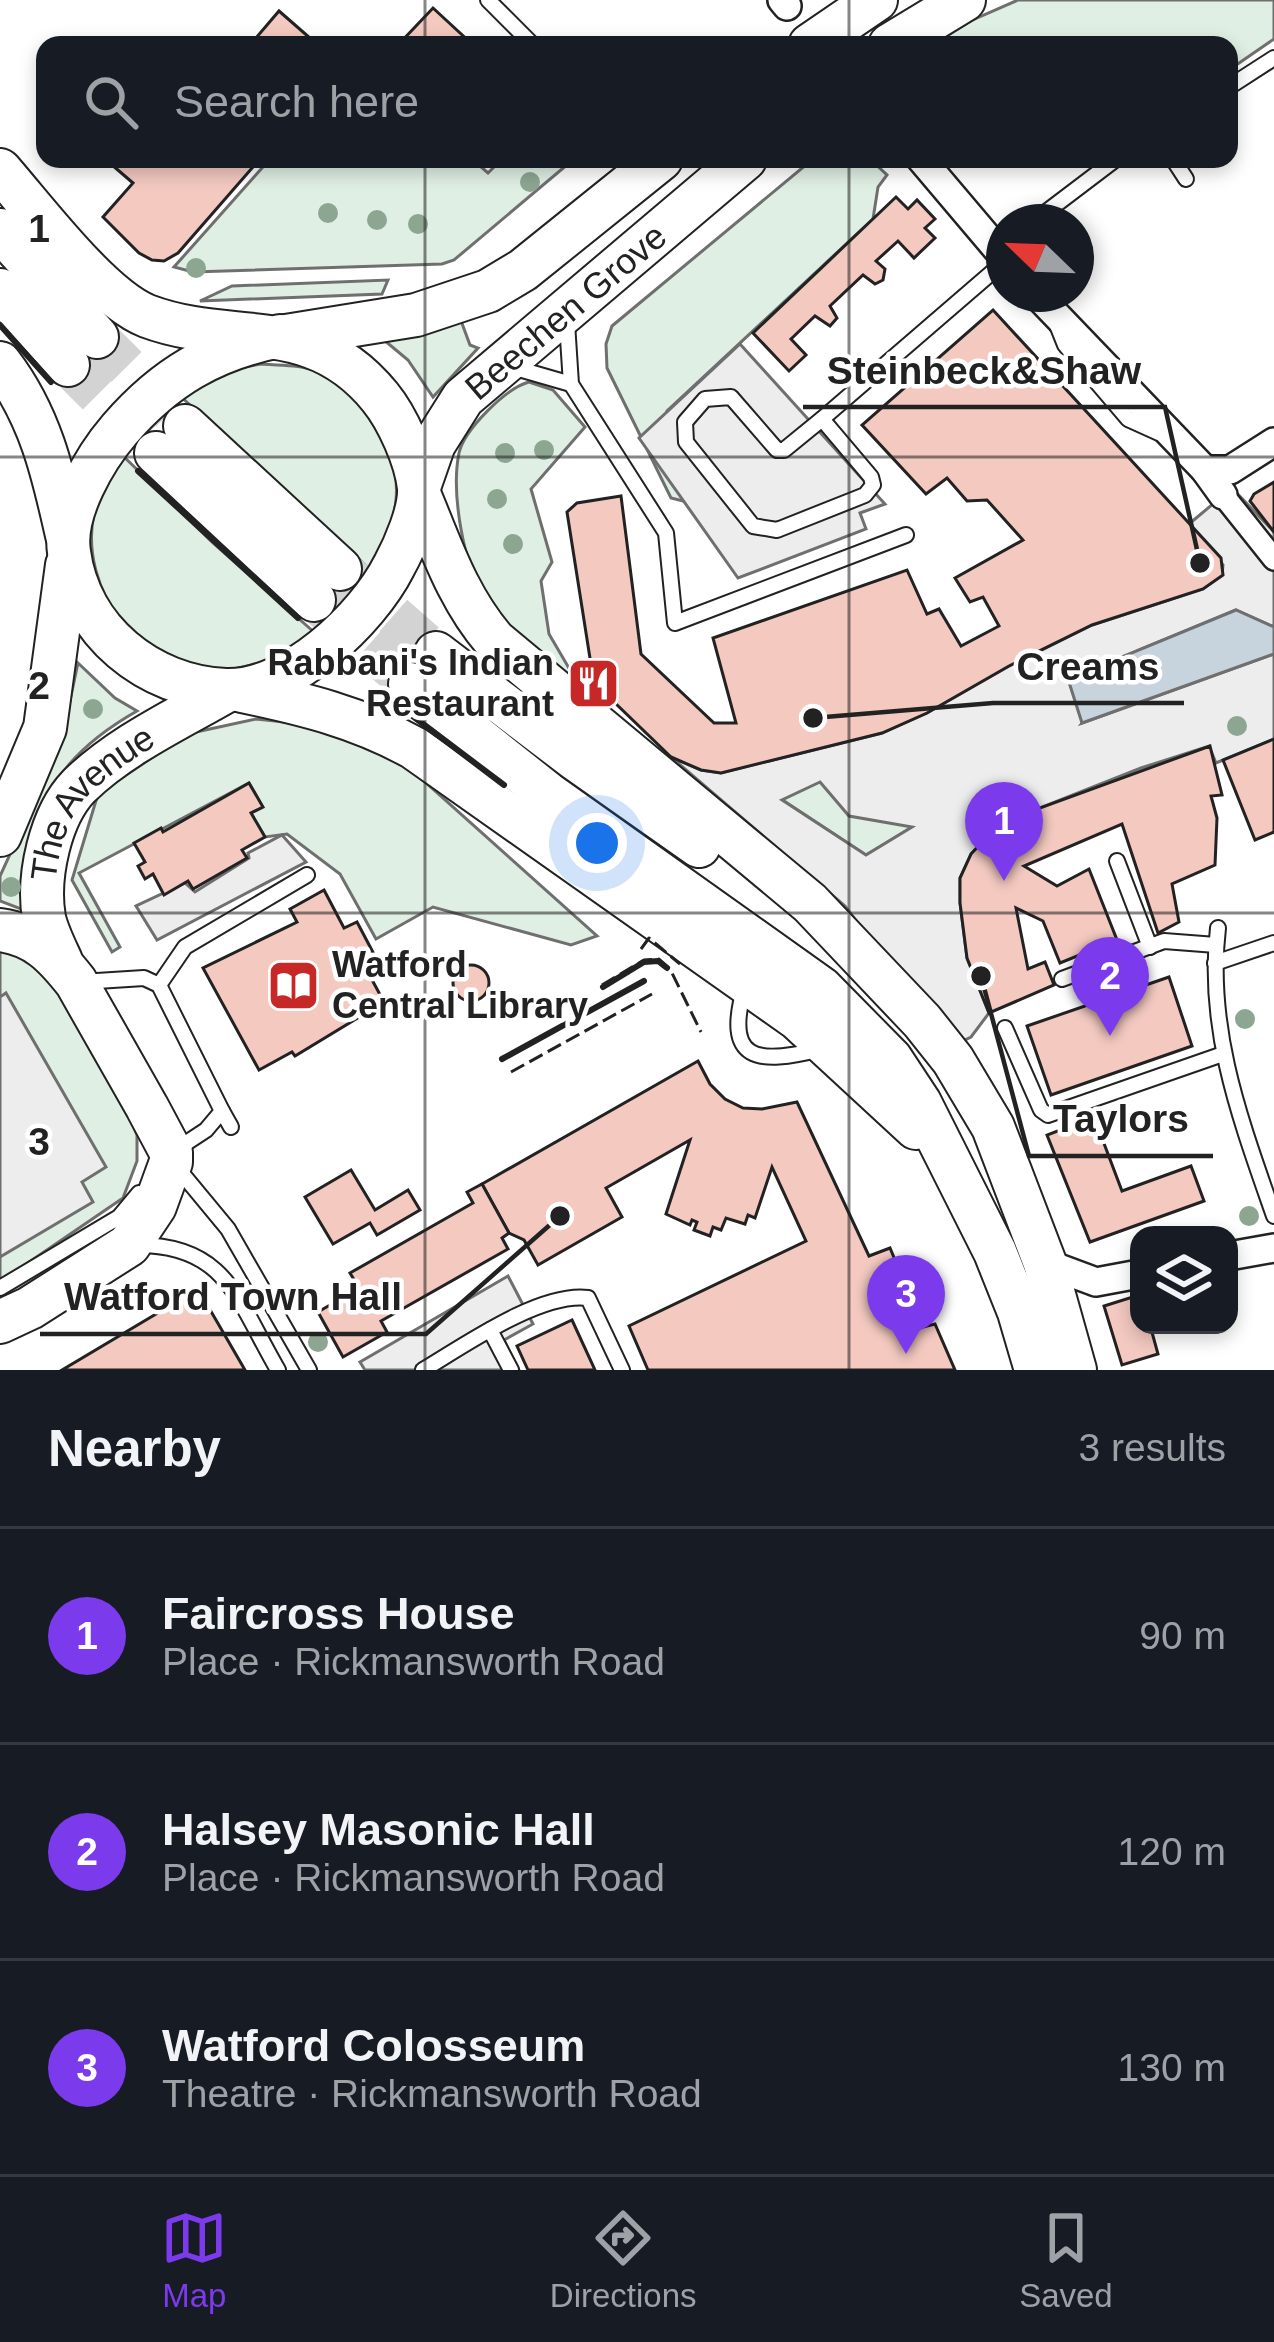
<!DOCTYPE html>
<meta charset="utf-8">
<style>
body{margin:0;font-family:Arial,sans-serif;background:#242831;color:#f1f3f6}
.controls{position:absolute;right:36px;bottom:36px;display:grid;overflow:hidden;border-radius:24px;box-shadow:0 6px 18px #0003}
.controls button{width:108px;height:108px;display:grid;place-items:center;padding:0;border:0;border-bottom:3px solid #363941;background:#171b24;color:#f1f3f6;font:60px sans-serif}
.compass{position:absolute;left:986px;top:204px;width:108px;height:108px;border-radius:50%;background:#171b24;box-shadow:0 6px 18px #0003;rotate:293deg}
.you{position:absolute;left:597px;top:843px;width:42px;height:42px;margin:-30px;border:9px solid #fff;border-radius:50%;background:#1a73e8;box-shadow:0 0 0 18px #1a73e833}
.badge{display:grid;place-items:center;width:78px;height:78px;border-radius:50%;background:#7c3aed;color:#fff;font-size:39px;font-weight:700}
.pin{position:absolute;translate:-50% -99px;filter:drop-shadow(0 3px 6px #0008)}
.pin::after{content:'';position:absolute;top:63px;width:42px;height:36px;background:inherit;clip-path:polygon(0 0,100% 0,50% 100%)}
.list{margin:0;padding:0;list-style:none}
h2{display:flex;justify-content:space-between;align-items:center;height:156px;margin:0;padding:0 48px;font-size:51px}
h2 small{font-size:39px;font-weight:400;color:#9ea1a6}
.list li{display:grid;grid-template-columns:78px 1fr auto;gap:36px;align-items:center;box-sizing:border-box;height:216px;padding:0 48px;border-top:3px solid #363941}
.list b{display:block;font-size:45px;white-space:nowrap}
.list p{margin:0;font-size:39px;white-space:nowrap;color:#9ea1a6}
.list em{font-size:39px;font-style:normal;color:#9ea1a6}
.icon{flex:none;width:66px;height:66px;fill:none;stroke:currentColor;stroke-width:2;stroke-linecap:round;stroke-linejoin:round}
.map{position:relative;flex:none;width:1274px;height:1370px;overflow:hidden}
.search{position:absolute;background:#171b24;box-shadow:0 6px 18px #0003;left:36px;right:36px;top:36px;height:132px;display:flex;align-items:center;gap:30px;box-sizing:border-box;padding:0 42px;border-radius:24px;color:#9ea1a6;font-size:45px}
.sheet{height:804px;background:#171b24}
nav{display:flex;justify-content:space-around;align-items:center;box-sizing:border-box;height:168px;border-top:3px solid #363941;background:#171b24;font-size:33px;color:#9ea1a6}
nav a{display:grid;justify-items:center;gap:6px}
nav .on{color:#7c3aed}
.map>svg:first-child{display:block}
</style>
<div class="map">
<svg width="1274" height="1370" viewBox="0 0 1274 1370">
<rect width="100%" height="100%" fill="#fff"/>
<g fill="#e0efe3" stroke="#6f6f6f" stroke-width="3">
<path d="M1018,0H1274V39L1229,70V45H933L968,22Z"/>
<path d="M270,159H472L488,173L502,159H574L454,260L442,264L193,272L174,267Z"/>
<path d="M813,159H870L887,175L878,187L873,219L667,411L664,445L691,503L671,498L607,368L606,344L612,326Z"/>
<path d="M388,280L382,294L200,301L232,286Z"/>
<path d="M460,318L470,345L478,348L433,397L408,360L378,335Z"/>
<path d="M261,364C280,365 299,365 317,371C365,388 401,449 396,500C394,524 382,548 372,571L178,394L232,369Z"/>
<path d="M529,382L553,390L585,427L531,489L552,562L541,581L549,634L580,687C545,660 510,635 485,598C463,565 451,492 459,453C464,430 506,388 529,382Z"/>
<path d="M121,454L213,543L315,633C286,652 258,668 222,670C141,673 78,590 94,513C98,493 112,472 121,454Z"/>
<path d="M78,663L115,698L137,711C100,732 63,761 45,802C36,823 36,887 34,914L0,901V876L61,743Z"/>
<path d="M256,719L341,728L386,747L597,936L571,945L433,907L376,939L340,874L287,834L265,837L251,813L262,806L249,783L79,873L120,947L112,952L72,880L98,794L187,734Z"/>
<path d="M820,781L914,826L866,855L781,799Z"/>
<path d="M0,942L45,971L124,1103L137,1135V1161L123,1198L0,1282Z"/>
</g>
<g fill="#ededed" stroke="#6f6f6f" stroke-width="3" fill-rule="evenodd">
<path d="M740,344L885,504L860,513L866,529L738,578L639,438Z"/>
<path d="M1232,488L1274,532V627L1236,610L1137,651L1082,723L1274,654V739L1216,763L1209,746L1141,768L1037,809L988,836L971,854L960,878V903L967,958L989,1013L971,1037L952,1046L845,906L671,757L701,770L721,773L882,733L927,713L1009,666L1092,625L1203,589L1222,575L1223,565L1189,524ZM820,782L849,816L912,827L866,855L782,800Z"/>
<path d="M282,835L306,862L157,940L136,906L185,883L195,892L249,858L248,853Z"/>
<path d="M6,993L106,1167L82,1182L93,1202L0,1257V997Z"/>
<path d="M508,1276L533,1324L504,1340L519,1370H365L360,1362Z"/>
</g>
<path fill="#c7d3dd" stroke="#6f6f6f" stroke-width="3" d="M1236,610L1274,627V654L1082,723L1068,679Z"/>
<g fill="#f3c9c0" stroke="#222" stroke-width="3">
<path d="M433,8L473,45H398Z"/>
<path d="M279,11L318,45H250Z"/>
<path d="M105,159H260L178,253L164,261L152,260L139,253L103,217L133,183Z"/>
<path d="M896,197L908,209L917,200L935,219L925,228L935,238L914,258L898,241L876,261L885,269L883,280L875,284L863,275L830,306L837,318L830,326L815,316L791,339L806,355L789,371L753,333Z"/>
<path d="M993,310L1221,558L1223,575L1203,589L1092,625L1009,666L927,713L882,733L721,773L701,770L671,757L612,700L592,671L567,512L577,503L621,496L641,654L714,723H736L713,638L907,570L927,614L939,609L961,646L999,626L983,597L970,602L955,578L1023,540L987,500L967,501L947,478L926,494L862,425Z"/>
<path d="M1274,482V532L1250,501L1254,494Z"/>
<path d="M1274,739V832L1255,840L1223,760Z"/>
<path d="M1210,746L1222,795L1211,796L1217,818L1215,865L1172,884L1179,922L1158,933L1122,824L1024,866L1057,886L1089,869L1117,940L1060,963L1043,921L1016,908L1028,969L1045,962L1054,985L989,1013L967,958L960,903V878L971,854L988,836L1037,809Z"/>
<path d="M249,783L263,807L251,813L265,837L242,850L247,858L193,889L188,881L164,895L153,874L145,879L138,866L145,862L134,843L161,828L163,832Z"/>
<path d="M324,890L344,928L357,922L376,958L364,965L384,1002L295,1056L292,1052L259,1070L203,968L297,922L290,909Z"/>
<circle cx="471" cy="983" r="18"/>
<path d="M1169,977L1192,1046L1051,1095L1027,1026Z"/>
<path d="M698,1061L710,1084L725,1099L743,1108L762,1109L797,1102L869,1256L890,1248L923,1327L935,1324L955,1370H648L629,1326L806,1241L772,1167L755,1218L748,1215L745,1224L726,1218L721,1230L713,1227L710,1236L694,1230L697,1222L692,1220L690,1225L666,1214L690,1140L606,1188L622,1217L538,1265L524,1240L509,1233L482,1184Z"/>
<path d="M1094,1117L1122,1191L1191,1166L1204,1201L1090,1242L1047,1135Z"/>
<path d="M351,1170L375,1210L408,1190L420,1210L377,1235L370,1223L333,1244L305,1197Z"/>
<path d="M482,1184L509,1233L502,1238L508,1249L381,1321L387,1332L343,1357L318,1312L359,1288L350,1273L473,1203L467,1192Z"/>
<path d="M198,1289L245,1370H62Z"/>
<path d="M1139,1295V1325H1150L1158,1354L1122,1365L1104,1306Z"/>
<path d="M572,1320L595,1370H528L517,1346Z"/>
</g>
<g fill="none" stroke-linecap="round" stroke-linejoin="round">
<g stroke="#d3d3d3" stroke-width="42" stroke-dasharray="42 21" stroke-linecap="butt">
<path d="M97,337L185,426"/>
<path d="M68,365L151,448"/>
<path d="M346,574L436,653"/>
<path d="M320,605L410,684"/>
</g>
<defs>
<g id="service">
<path d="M488,0L533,45"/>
<path d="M1229,87L1274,58"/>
<path d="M1173,159L1186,179"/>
<path d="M1033,222L1116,159"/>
<path d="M567,323L571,384L666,533L675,623L906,535"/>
<path d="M1057,325L1065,345L1128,419L1159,433"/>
<path d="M512,367L571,384"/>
<path d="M731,397L777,450H784L822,419L871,477L873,485L865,495L777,530L753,526L686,442L685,422L705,399Z"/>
<path d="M822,419L1004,262"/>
<path d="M1117,861L1150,947"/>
<path d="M1218,928C1206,1030 1241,1121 1274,1216"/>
<path d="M1215,963L1274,943"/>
<path d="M1062,979L1164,941L1216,945"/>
<path d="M81,982L144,978L159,985L222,1111L206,1130L174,1151"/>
<path d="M159,985L185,947L307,875"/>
<path d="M745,986C723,1062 757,1065 821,1049"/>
<path d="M1005,1028L1041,1110L1048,1115L1223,1054"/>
<path d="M222,1111L231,1127"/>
<path d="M175,1165L228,1229L309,1370"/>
<path d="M136,1245C227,1244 238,1302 278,1370"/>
<path d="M0,1288L119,1217L139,1193"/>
<path d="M490,1330L511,1370"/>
<path d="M423,1370C465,1345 540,1292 588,1298L622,1370"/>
</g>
<path id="pedestrian" d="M1223,495L1274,559"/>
<g id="minor">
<path d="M782,0L787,6"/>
<path d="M921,159L1004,257"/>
<path d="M1036,294L1205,470L1223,495"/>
<path d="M1205,470H1230L1274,442"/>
<path d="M1229,1256L1274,1248"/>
<path d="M1045,1263L1096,1282L1139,1274"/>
</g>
<g id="primary">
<path d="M810,45L876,0"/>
<path d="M890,45L964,0"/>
<path d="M0,170C35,210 100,297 147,316C232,348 312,313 380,397C398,419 416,460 419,488C420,511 405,546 394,566C367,619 291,692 226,690C149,687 79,631 69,552C63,512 95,458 120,429C165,377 213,349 280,336"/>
<path d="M0,230L97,337"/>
<path d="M0,290L68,365"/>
<path d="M286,336L416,315L488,291L523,270L661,159"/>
<path d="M0,363C40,415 53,472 67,535"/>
<path d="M185,426L340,569"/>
<path d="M156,453L314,600"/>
<path id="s1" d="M419,487L434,444L463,398L745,159"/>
<path d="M419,494C441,546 457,597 495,641L810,903L922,1021L953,1060L993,1127L1045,1263L1075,1370"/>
<path d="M436,653L574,758L699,846"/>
<path d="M410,684L547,793L821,988L891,1059L920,1103L995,1252L1019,1312L1036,1370"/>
<path d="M242,691C304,704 358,717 414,748L798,1019L916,1128"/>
<path d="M0,835L45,728L67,565"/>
<path d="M0,930C36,935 54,954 76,982L147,1107L171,1152V1162L155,1206L129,1245L30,1308L0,1322"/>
<path id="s2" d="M61,961C55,948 47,932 44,918C37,877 50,816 79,786C121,745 178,719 228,690"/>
</g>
</defs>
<use href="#service" stroke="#222" stroke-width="18"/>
<use href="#pedestrian" stroke="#222" stroke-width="26"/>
<use href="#minor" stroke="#222" stroke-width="32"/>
<use href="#primary" stroke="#222" stroke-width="46"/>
<use href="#service" stroke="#fff" stroke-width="14"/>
<use href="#pedestrian" stroke="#fff" stroke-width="21"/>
<use href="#minor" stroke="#fff" stroke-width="27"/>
<use href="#primary" stroke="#fff" stroke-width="42"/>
<g stroke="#222" stroke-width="3" stroke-dasharray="15 6" stroke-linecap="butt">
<path d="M641,949L649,938L680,964"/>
<path d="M602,985L644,960L659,959L670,969L701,1032"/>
<path d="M511,1072L652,994"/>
</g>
<g stroke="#222" stroke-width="6">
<path d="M0,325L51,382"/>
<path d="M138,471L298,618"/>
<path d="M394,702L504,785"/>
<path d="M603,987L644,962L658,961L667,968"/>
<path d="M502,1059L644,981"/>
</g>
</g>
<g fill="#8da692">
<circle cx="530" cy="182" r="10"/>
<circle cx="328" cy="213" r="10"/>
<circle cx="377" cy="220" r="10"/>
<circle cx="418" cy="224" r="10"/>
<circle cx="196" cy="268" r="10"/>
<circle cx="544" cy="450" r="10"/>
<circle cx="505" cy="453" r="10"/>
<circle cx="497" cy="499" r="10"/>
<circle cx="513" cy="544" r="10"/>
<circle cx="93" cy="709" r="10"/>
<circle cx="1237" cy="726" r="10"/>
<circle cx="11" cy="887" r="10"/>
<circle cx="1245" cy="1019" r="10"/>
<circle cx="1249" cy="1216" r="10"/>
<circle cx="318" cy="1342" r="10"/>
</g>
<path fill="none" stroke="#222" stroke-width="3" stroke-opacity="0.55" d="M425,0V45M849,0V45M425,159V1370M849,159V1370M0,457H1274M0,913H1274"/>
<defs>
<symbol id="restaurant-square" viewBox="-11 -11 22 22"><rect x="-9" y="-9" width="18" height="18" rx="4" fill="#c62828" stroke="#fff"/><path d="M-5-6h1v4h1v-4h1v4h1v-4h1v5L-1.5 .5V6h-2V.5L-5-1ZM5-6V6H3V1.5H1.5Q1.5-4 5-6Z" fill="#fff"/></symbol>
<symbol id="library-square" viewBox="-11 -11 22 22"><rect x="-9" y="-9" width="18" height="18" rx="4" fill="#c62828" stroke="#fff"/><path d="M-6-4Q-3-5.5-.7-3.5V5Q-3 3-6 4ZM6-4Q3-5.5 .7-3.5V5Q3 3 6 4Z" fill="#fff"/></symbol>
</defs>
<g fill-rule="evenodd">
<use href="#restaurant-square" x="564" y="654" width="59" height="59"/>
<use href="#library-square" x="264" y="956" width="59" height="59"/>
</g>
<g text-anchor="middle" stroke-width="9" stroke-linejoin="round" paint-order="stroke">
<g font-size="36" fill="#222" stroke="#fff">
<text dy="13" stroke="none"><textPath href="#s1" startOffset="234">Beechen Grove</textPath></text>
<text dy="13" stroke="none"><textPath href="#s2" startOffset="180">The Avenue</textPath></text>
</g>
<g font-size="36" font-weight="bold" fill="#222" stroke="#fff" text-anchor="end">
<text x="554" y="675">Rabbani's Indian<tspan x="554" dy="41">Restaurant</tspan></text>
<text x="332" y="977" text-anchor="start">Watford<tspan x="332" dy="41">Central Library</tspan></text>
</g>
</g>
<g font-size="39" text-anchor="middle" font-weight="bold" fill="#222" stroke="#fff" stroke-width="9" stroke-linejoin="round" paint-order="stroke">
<text x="39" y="242">1</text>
<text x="39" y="699">2</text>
<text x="39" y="1155">3</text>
</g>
<path fill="none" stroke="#222" stroke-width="4.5" d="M1200 563L1165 407H803M813 718L993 703H1184M981 976L1029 1156H1213M560 1216L426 1334H40"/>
<g fill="#222" stroke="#fff" stroke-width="4.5">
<circle cx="1200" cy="563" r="12"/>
<circle cx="813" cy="718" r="12"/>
<circle cx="981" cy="976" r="12"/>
<circle cx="560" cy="1216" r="12"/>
</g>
<g font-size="39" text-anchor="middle" font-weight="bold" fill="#222" stroke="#fff" stroke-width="9" stroke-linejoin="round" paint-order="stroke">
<text x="984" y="384">Steinbeck&amp;Shaw</text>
<text x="1088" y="680">Creams</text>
<text x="1121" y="1132">Taylors</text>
<text x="233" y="1310">Watford Town Hall</text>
</g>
</svg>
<div class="controls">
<button><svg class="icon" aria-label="layers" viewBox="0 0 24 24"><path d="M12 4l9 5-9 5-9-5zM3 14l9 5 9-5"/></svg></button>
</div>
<svg class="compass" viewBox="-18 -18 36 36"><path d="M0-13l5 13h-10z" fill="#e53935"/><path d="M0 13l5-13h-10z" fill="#9ea1a6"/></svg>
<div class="you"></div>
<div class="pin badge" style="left:1004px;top:881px">1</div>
<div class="pin badge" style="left:1110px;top:1036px">2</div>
<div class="pin badge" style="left:906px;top:1354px">3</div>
<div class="search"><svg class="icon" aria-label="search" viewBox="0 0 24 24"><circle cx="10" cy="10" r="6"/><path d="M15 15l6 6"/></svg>Search here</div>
</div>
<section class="sheet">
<h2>Nearby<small>3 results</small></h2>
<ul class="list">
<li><span class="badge">1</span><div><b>Faircross House</b><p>Place · Rickmansworth Road</p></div><em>90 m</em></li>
<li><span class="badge">2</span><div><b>Halsey Masonic Hall</b><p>Place · Rickmansworth Road</p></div><em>120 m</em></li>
<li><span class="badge">3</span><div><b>Watford Colosseum</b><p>Theatre · Rickmansworth Road</p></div><em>130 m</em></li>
</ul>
</section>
<nav>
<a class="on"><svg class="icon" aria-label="map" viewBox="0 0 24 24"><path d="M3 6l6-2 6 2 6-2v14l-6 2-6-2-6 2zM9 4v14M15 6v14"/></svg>Map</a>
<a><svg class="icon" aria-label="directions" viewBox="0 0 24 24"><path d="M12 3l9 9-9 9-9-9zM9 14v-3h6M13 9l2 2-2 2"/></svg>Directions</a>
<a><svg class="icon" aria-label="saved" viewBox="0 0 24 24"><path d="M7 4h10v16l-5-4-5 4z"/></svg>Saved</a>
</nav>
